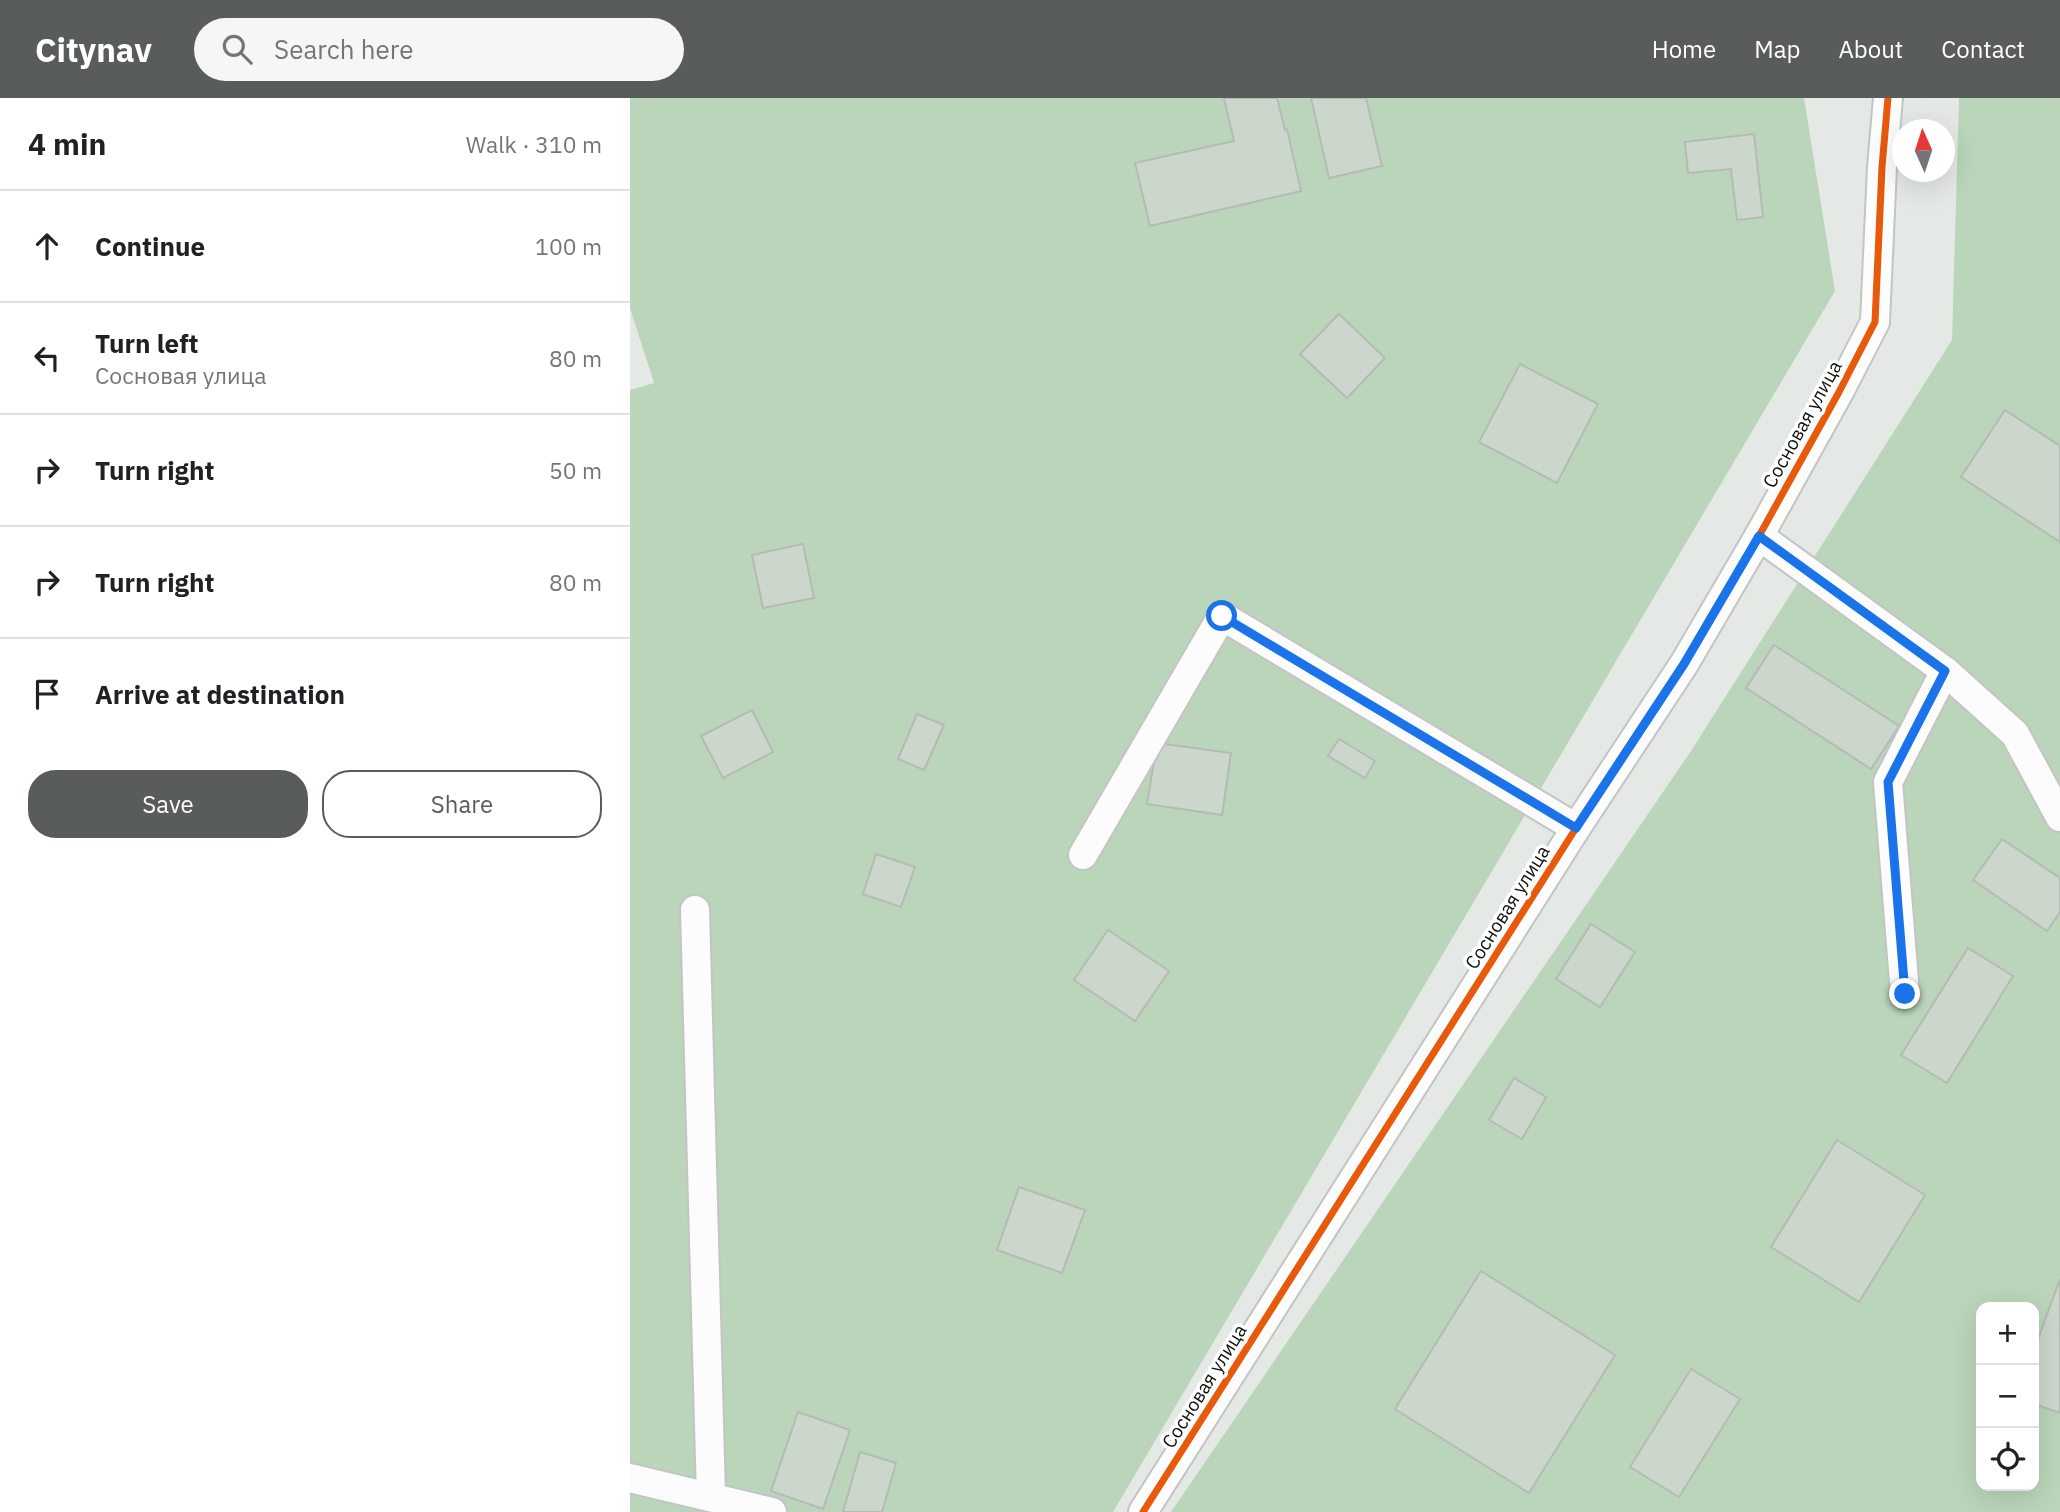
<!DOCTYPE html>
<meta charset="utf-8">
<style>
body{margin:0;font-family:"IBM Plex Sans",sans-serif;background:#f6f6f6;color:#202124}
.controls{position:absolute;right:21px;bottom:21px;display:grid;overflow:hidden;border-radius:14px;box-shadow:0 7px 28px #0002}
.controls button{width:63px;height:63px;display:grid;place-items:center;padding:0;border:0;border-bottom:2px solid #e0e0e0;background:#fff;color:#202124;font:35px sans-serif}
.compass{position:absolute;left:1262px;top:21px;width:63px;height:63px;border-radius:50%;background:#fff;box-shadow:0 7px 28px #0002;rotate:357deg}
.stop{position:absolute;width:21px;height:21px;margin:-16px;border:5px solid #1a73e8;border-radius:50%;background:#fff}
.stop.end{background:#1a73e8;border-color:#fff;box-shadow:0 2px 7px #0008}
.list{margin:0;padding:0;list-style:none}
h2{display:flex;justify-content:space-between;align-items:center;height:91px;margin:0;padding:0 28px;font-size:30px}
h2 small{font-size:23px;font-weight:400;color:#757577}
.list li{display:grid;grid-template-columns:46px 1fr auto;gap:21px;align-items:center;box-sizing:border-box;height:112px;padding:0 28px;border-top:2px solid #e0e0e0}
.list b{display:block;font-size:26px;white-space:nowrap}
.list p{margin:0;font-size:23px;white-space:nowrap;color:#757577}
.list em{font-size:23px;font-style:normal;color:#757577}
.actions{display:flex;gap:14px;padding:21px 28px}
.actions a{flex:1;padding:16px 0;border:2px solid #595d59;border-radius:28px;text-align:center;font-size:24px;color:#595d59}
.actions .main{background:#595d59;color:#fff}
.icon{flex:none;width:38px;height:38px;fill:none;stroke:currentColor;stroke-width:2;stroke-linecap:round;stroke-linejoin:round}
.map{position:relative;flex:none;width:1430px;height:1414px;overflow:hidden}
header{display:flex;align-items:center;gap:42px;box-sizing:border-box;height:98px;padding:0 35px;background:#595d59;color:#fff}
header strong{font-size:33px}
nav{display:flex;gap:38px;margin-inline-start:auto;font-size:24px}
.search{width:490px;height:63px;background:#f6f6f6;display:flex;align-items:center;gap:18px;box-sizing:border-box;padding:0 24px;border-radius:38px;color:#757577;font-size:26px}
main{display:flex}
aside{flex:1;background:#fff}
.map>svg:first-child{display:block}
</style>
<header>
<strong>Citynav</strong>
<div class="search"><svg class="icon" aria-label="search" viewBox="0 0 24 24"><circle cx="10" cy="10" r="6"/><path d="M15 15l6 6"/></svg>Search here</div>
<nav><a>Home</a><a>Map</a><a>About</a><a>Contact</a></nav>
</header>
<main>
<aside>
<h2>4 min<small>Walk · 310 m</small></h2>
<ul class="list">
<li><svg class="icon" aria-label="ahead" viewBox="0 0 24 24"><path d="M12 20V5M6 11l6-6 6 6"/></svg><div><b>Continue</b></div><em>100 m</em></li>
<li><svg class="icon" aria-label="left" viewBox="0 0 24 24"><path d="M17 20v-9H6M10 6l-5 5 5 5"/></svg><div><b>Turn left</b><p>Сосновая улица</p></div><em>80 m</em></li>
<li><svg class="icon" aria-label="right" viewBox="0 0 24 24"><path d="M7 20v-9h11M14 6l5 5-5 5"/></svg><div><b>Turn right</b></div><em>50 m</em></li>
<li><svg class="icon" aria-label="right" viewBox="0 0 24 24"><path d="M7 20v-9h11M14 6l5 5-5 5"/></svg><div><b>Turn right</b></div><em>80 m</em></li>
<li><svg class="icon" aria-label="arrive" viewBox="0 0 24 24"><path d="M6 21V4h12l-3 4 3 4H6"/></svg><div><b>Arrive at destination</b></div></li>
</ul>
<div class="actions"><a class="main">Save</a><a>Share</a></div>
</aside>
<div class="map">
<svg width="1430" height="1414" viewBox="0 0 1430 1414">
<rect width="100%" height="100%" fill="#e5e9e5"/>
<g fill="#bad5ba" fill-rule="evenodd">
<path d="M0,0H1174L1205,193L483,1414H0V292L24,285L0,210Z"/>
<path d="M1329,0H1430V1414H541L1061,653L1322,242ZM1351,1209H1404V1388H1351Z"/>
</g>
<g fill="#ccd7cc" stroke="#b6bab6" stroke-width="2">
<path d="M594,0H647L655,32L657,31L671,93L520,128L505,65L604,43Z"/>
<path d="M681,0H736L752,68L699,80Z"/>
<path d="M1124,36L1133,119L1107,122L1101,71L1058,75L1055,44Z"/>
<path d="M709,216L755,260L717,300L670,256Z"/>
<path d="M890,266L968,306L927,385L849,344Z"/>
<path d="M1375,312L1430,348V444L1331,379Z"/>
<path d="M173,446L184,500L133,510L122,457Z"/>
<path d="M1144,547L1269,628L1241,671L1116,590Z"/>
<path d="M122,612L143,654L93,680L71,638Z"/>
<path d="M287,616L314,627L294,672L268,661Z"/>
<path d="M709,641L745,663L735,680L698,658Z"/>
<path d="M527,645L601,655L592,717L517,706Z"/>
<path d="M1372,741L1430,780V814L1417,833L1343,782Z"/>
<path d="M246,756L285,769L271,809L233,796Z"/>
<path d="M961,826L1005,854L970,909L926,881Z"/>
<path d="M478,832L539,873L505,923L444,882Z"/>
<path d="M1338,850L1383,878L1317,985L1271,957Z"/>
<path d="M884,980L916,999L892,1041L859,1022Z"/>
<path d="M1207,1042L1295,1097L1229,1204L1141,1149Z"/>
<path d="M389,1089L455,1112L432,1175L367,1152Z"/>
<path d="M851,1173L985,1257L899,1395L765,1311Z"/>
<path d="M1430,1181V1315L1404,1306V1252Z"/>
<path d="M1061,1271L1110,1301L1049,1399L1000,1369Z"/>
<path d="M168,1314L220,1332L193,1411L141,1393Z"/>
<path d="M230,1354L266,1365L252,1414H213Z"/>
</g>
<g fill="none" stroke-linecap="round" stroke-linejoin="round">
<defs>
<g id="minor">
<path d="M1129,438L1315,573L1385,636L1430,719"/>
<path d="M453,757L592,518L946,730"/>
<path d="M65,812L81,1398"/>
<path d="M1275,896L1258,684L1315,573"/>
<path d="M0,1380L142,1414"/>
<path d="M513,1414L946,730L1054,566L1129,438L1209,294L1245,224L1252,69L1258,0"/>
</g>
</defs>
<use href="#minor" stroke="#c2c5c2" stroke-width="32"/>
<use href="#minor" stroke="#fbfcfb" stroke-width="28"/>
<defs>
<path id="cycleway" d="M513,1414L946,730L1054,566L1129,438L1209,294L1245,224L1252,69L1258,0"/>
</defs>
<use href="#cycleway" stroke="#fff" stroke-width="11"/>
<use href="#cycleway" stroke="#e8590c" stroke-width="7"/>
</g>
<g fill="none" stroke-linecap="round" stroke-linejoin="round">
<path stroke="#1a73e8" stroke-width="9" d="M592,518L946,730L1054,566L1129,438L1315,573L1258,684L1275,896"/>
</g>
<g text-anchor="middle" stroke-width="7" stroke-linejoin="round" paint-order="stroke">
<g font-size="19" fill="#0e110e" stroke="#fff">
<text transform="translate(1172 326) rotate(-61)" y="7">Сосновая улица</text>
<text transform="translate(877 809) rotate(-58)" y="7">Сосновая улица</text>
<text transform="translate(574 1288) rotate(-58)" y="7">Сосновая улица</text>
</g>
</g>
</svg>
<div class="controls">
<button>+</button>
<button>−</button>
<button><svg class="icon" aria-label="locate" viewBox="0 0 24 24"><circle cx="12" cy="12" r="6"/><path d="M12 2v4M12 18v4M2 12h4M18 12h4"/></svg></button>
</div>
<svg class="compass" viewBox="-18 -18 36 36"><path d="M0-13l5 13h-10z" fill="#e53935"/><path d="M0 13l5-13h-10z" fill="#757577"/></svg>
<div class="stop" style="left:592px;top:518px"></div>
<div class="stop end" style="left:1275px;top:896px"></div>
</div>
</main>
